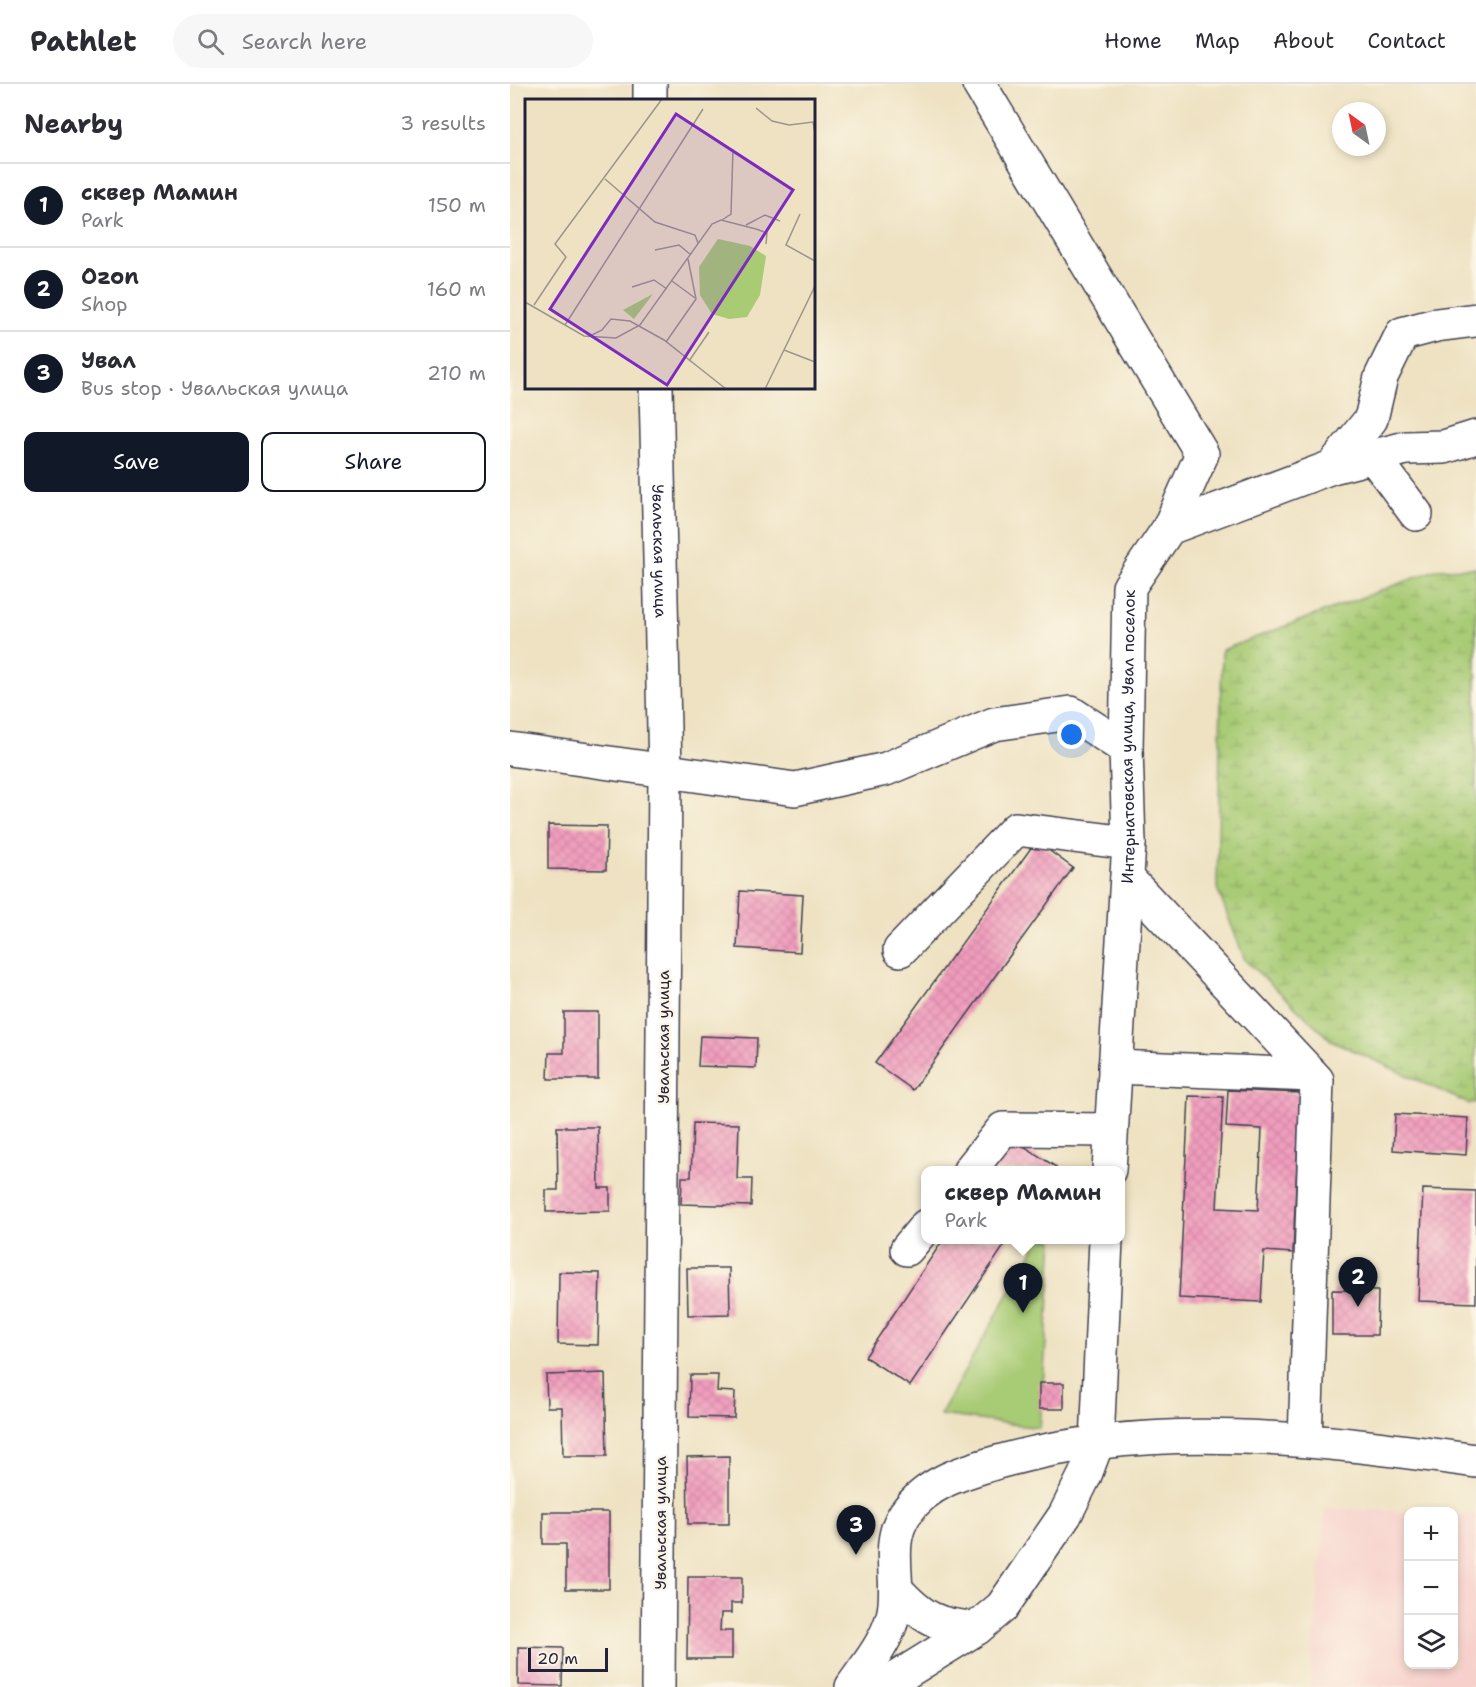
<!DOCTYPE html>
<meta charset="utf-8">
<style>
body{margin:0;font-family:"Shantell Sans",sans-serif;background:#f7f7f7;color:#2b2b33}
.controls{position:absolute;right:18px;bottom:18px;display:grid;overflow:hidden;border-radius:12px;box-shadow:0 3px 9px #0003}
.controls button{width:54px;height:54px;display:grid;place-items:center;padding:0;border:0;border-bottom:2px solid #e1e1e2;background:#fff;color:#2b2b33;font:30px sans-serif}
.compass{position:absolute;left:822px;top:18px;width:54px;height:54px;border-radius:50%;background:#fff;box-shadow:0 3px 9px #0003;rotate:327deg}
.scale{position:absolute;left:18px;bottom:15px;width:80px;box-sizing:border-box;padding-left:6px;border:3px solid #22223b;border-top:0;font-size:16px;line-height:21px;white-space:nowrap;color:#22223b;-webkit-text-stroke:4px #fcf5e5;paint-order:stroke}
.you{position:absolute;left:562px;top:651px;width:21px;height:21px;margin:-15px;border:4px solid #fff;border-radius:50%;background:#1a73e8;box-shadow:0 0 0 9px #1a73e833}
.badge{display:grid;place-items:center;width:39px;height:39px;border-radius:50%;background:#111827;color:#fff;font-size:20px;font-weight:700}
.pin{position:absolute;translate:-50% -50px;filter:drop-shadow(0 2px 3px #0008)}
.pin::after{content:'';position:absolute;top:32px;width:21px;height:18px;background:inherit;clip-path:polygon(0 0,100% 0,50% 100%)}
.popup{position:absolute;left:411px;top:1082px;width:204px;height:78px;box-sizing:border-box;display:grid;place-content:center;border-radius:12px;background:#fff;filter:drop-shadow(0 2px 4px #0005);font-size:20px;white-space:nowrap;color:#7c7c81}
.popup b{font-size:22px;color:#2b2b33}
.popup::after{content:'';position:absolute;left:50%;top:100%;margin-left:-12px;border:12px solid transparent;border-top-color:#fff}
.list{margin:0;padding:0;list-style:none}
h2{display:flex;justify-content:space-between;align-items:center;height:78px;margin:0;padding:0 24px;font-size:26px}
h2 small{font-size:20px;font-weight:400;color:#7c7c81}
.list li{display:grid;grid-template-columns:39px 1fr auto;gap:18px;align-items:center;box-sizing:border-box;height:84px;padding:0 24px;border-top:2px solid #e1e1e2}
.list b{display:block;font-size:22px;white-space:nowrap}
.list p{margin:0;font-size:20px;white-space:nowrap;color:#7c7c81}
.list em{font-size:20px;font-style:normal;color:#7c7c81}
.actions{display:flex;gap:12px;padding:18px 24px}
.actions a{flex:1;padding:14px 0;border:2px solid #111827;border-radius:12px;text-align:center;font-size:21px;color:#111827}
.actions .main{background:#111827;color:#fff}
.icon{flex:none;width:33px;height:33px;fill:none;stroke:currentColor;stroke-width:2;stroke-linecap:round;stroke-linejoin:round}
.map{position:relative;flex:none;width:966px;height:1603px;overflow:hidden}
header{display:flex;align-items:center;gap:36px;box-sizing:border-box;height:84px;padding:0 30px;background:#fff;border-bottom:2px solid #e1e1e2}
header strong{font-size:28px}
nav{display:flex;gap:33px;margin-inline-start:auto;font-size:21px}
.search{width:420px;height:54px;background:#f7f7f7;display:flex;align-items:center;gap:15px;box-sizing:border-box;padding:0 21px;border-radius:33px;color:#7c7c81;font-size:22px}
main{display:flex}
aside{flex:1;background:#fff}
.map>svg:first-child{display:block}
</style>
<header>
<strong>Pathlet</strong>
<div class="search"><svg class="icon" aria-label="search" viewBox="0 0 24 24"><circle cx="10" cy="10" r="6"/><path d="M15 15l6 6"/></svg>Search here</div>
<nav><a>Home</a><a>Map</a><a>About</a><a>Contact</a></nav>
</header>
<main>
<aside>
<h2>Nearby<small>3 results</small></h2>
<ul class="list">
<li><span class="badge">1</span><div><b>сквер Мамин</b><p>Park</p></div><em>150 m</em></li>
<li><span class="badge">2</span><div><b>Ozon</b><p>Shop</p></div><em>160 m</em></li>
<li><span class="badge">3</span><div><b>Увал</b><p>Bus stop · Увальская улица</p></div><em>210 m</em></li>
</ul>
<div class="actions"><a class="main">Save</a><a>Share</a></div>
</aside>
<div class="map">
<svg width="966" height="1603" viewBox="0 0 966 1603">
<defs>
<pattern id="wetland-marsh" width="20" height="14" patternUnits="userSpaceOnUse" patternTransform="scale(1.5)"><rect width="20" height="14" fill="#a8cb74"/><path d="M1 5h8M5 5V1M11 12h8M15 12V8" fill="none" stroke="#90ae65"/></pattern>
<pattern id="building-cross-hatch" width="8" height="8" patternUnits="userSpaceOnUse" patternTransform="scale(1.5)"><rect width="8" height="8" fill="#f19dbd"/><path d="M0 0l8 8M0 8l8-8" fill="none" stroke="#ce87a3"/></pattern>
</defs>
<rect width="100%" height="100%" fill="#fcf5e5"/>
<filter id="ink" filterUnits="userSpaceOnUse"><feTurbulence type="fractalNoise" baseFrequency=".0167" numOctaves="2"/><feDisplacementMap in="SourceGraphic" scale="12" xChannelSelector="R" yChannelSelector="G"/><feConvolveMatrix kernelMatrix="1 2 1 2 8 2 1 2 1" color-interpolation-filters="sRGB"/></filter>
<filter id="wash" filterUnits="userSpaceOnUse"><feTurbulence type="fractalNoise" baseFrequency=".008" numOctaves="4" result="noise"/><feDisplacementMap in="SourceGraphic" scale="24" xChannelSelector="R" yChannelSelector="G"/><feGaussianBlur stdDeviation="1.35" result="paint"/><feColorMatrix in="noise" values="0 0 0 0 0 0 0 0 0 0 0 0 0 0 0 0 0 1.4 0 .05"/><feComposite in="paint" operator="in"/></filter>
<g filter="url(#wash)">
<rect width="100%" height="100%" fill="#eee2c2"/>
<path fill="#f7d0cc" d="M815,1424L898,1428V1580H944V1430L966,1431V1603H800Z"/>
<path fill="url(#wetland-marsh)" stroke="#657658" stroke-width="1.5" d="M966,484V1018L959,1020L821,956L735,876L707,804L712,566L928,485Z"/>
<path fill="#a8cb74" stroke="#657658" stroke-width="1.5" d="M529,1156H543L530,1344L430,1331Z"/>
<g id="blocks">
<g fill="url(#building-cross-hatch)">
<path d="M38,741L97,742L96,786L38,785Z"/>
<path d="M526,757L563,784L403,1006L365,979Z"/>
<path d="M230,807L293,811L290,868L227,864Z"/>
<path d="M54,928H88V995H38L39,969H54Z"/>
<path d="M190,952L247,954L246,984L188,982Z"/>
<path d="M718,1006L790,1009L783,1169L754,1167L751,1218L669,1214L679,1012L713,1013L707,1124L748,1126L752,1045L716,1043Z"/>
<path d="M885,1030L958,1034L956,1071L883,1066Z"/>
<path d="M183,1039L229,1040L227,1095H242L241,1122L171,1120L172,1093H181Z"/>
<path d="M47,1043H88L89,1104H100V1127L36,1128V1106H48Z"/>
<path d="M501,1054L546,1083L544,1086H479Z"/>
<path d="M913,1105L966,1107V1219L908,1217Z"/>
<path d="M433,1156H498L400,1302L355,1273Z"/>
<path d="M177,1184H219L220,1230L178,1231Z"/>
<path d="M49,1188L90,1189L88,1261L48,1260Z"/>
<path d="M822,1206L868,1207L867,1251H822Z"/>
<path d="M95,1289L97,1372H53L52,1323H37L36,1291Z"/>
<path d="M180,1291H208L207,1307L225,1308L224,1334L179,1333Z"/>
<rect x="529" y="1299" width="25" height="26"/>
<path d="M219,1372V1440H178L177,1373Z"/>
<path d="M33,1428H99V1505H56V1460H33Z"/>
<path d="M178,1493H232V1519H221V1529H211L210,1547H222V1575H177Z"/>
<path d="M8,1563L53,1564L52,1602L8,1601Z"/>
</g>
</g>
</g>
<g filter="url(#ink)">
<use href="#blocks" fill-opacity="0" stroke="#413f4f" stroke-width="1.5"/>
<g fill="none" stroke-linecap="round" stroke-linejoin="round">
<defs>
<g id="minor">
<path d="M140,0V16"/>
<path d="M469,0L692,370L659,444"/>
<path id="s1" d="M146,303L155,687L148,1603"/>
<path d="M863,372L906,430"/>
<path d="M822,383L861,335L871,293L892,250L926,241L966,236"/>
<path d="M0,665L285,705L376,685L484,640L561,629L616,665"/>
<path d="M617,794L807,996L795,1356"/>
<path d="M390,866L506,745L619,759"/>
<path d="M605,983L802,991"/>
<path d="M460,1086L493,1045L601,1046"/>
<path id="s2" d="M599,1086L619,759L616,665L619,503L659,444L822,383L896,364L934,363L966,353"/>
<path d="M397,1165L416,1142"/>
<path d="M386,1505C412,1534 428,1543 467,1544"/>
<path d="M342,1603C357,1581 376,1559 383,1532C392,1499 374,1461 395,1430C417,1398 453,1388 488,1378C645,1334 807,1355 966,1377"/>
<path d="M372,1603L467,1544L492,1523L555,1431L575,1391L587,1359L596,1156"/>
</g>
</defs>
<use href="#minor" stroke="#413f4f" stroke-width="36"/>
<use href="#minor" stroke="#fff" stroke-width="33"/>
</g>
</g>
<g text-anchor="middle" stroke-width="5" stroke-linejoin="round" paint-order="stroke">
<g font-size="16" fill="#22223b" stroke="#fcf5e5">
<text dy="6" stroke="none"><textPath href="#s1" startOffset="164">Увальская улица</textPath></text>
<text dy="6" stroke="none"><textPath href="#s2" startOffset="434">Интернатовская улица, Увал поселок</textPath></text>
<text transform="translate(153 953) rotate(-90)" y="6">Увальская улица</text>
<text transform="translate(150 1439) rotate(-90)" y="6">Увальская улица</text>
</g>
</g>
<g transform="translate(15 15)">
<rect width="290" height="290" fill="#eee2c2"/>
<path d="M193,140L225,147L241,157L235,196L222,218L204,220L187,215L175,196L174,168Z" fill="#a8cb74"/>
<path d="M128,195L109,220L98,211Z" fill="#a8cb74"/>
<path fill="none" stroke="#9c958c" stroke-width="1.5" d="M231,9L247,22L264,26L288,23L290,35M80,80L130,123L170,136L173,144M275,115L261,146L290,162M197,121L206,115L208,50M221,126L240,116L255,122M130,151L154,146L166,156M147,182L170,199M107,188L129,181L142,190M0,203L59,237L91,239L115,226L187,125L196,121L231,130L242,134L241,145M9,206L41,158L30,145L137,0M40,226L178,10M63,238L77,231L86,220L105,222L139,241L201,290M141,243L171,200L163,160M259,251L290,263M164,262L184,233M240,290L290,187"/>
<path fill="#7b2cbf" fill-opacity="0.15" stroke="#7b2cbf" stroke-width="3" d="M151,15L268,91L142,286L25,210Z"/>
<rect width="290" height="290" fill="none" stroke="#22223b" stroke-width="3"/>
</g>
</svg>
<div class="controls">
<button>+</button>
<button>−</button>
<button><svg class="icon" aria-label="layers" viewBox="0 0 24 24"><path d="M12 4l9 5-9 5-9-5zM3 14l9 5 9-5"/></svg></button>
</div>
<svg class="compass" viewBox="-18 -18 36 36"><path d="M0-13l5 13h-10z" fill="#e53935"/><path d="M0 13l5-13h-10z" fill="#7c7c81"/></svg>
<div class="scale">20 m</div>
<div class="you"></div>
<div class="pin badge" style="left:513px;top:1229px">1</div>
<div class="popup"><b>сквер Мамин</b>Park</div>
<div class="pin badge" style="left:848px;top:1223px">2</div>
<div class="pin badge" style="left:346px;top:1471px">3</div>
</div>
</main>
